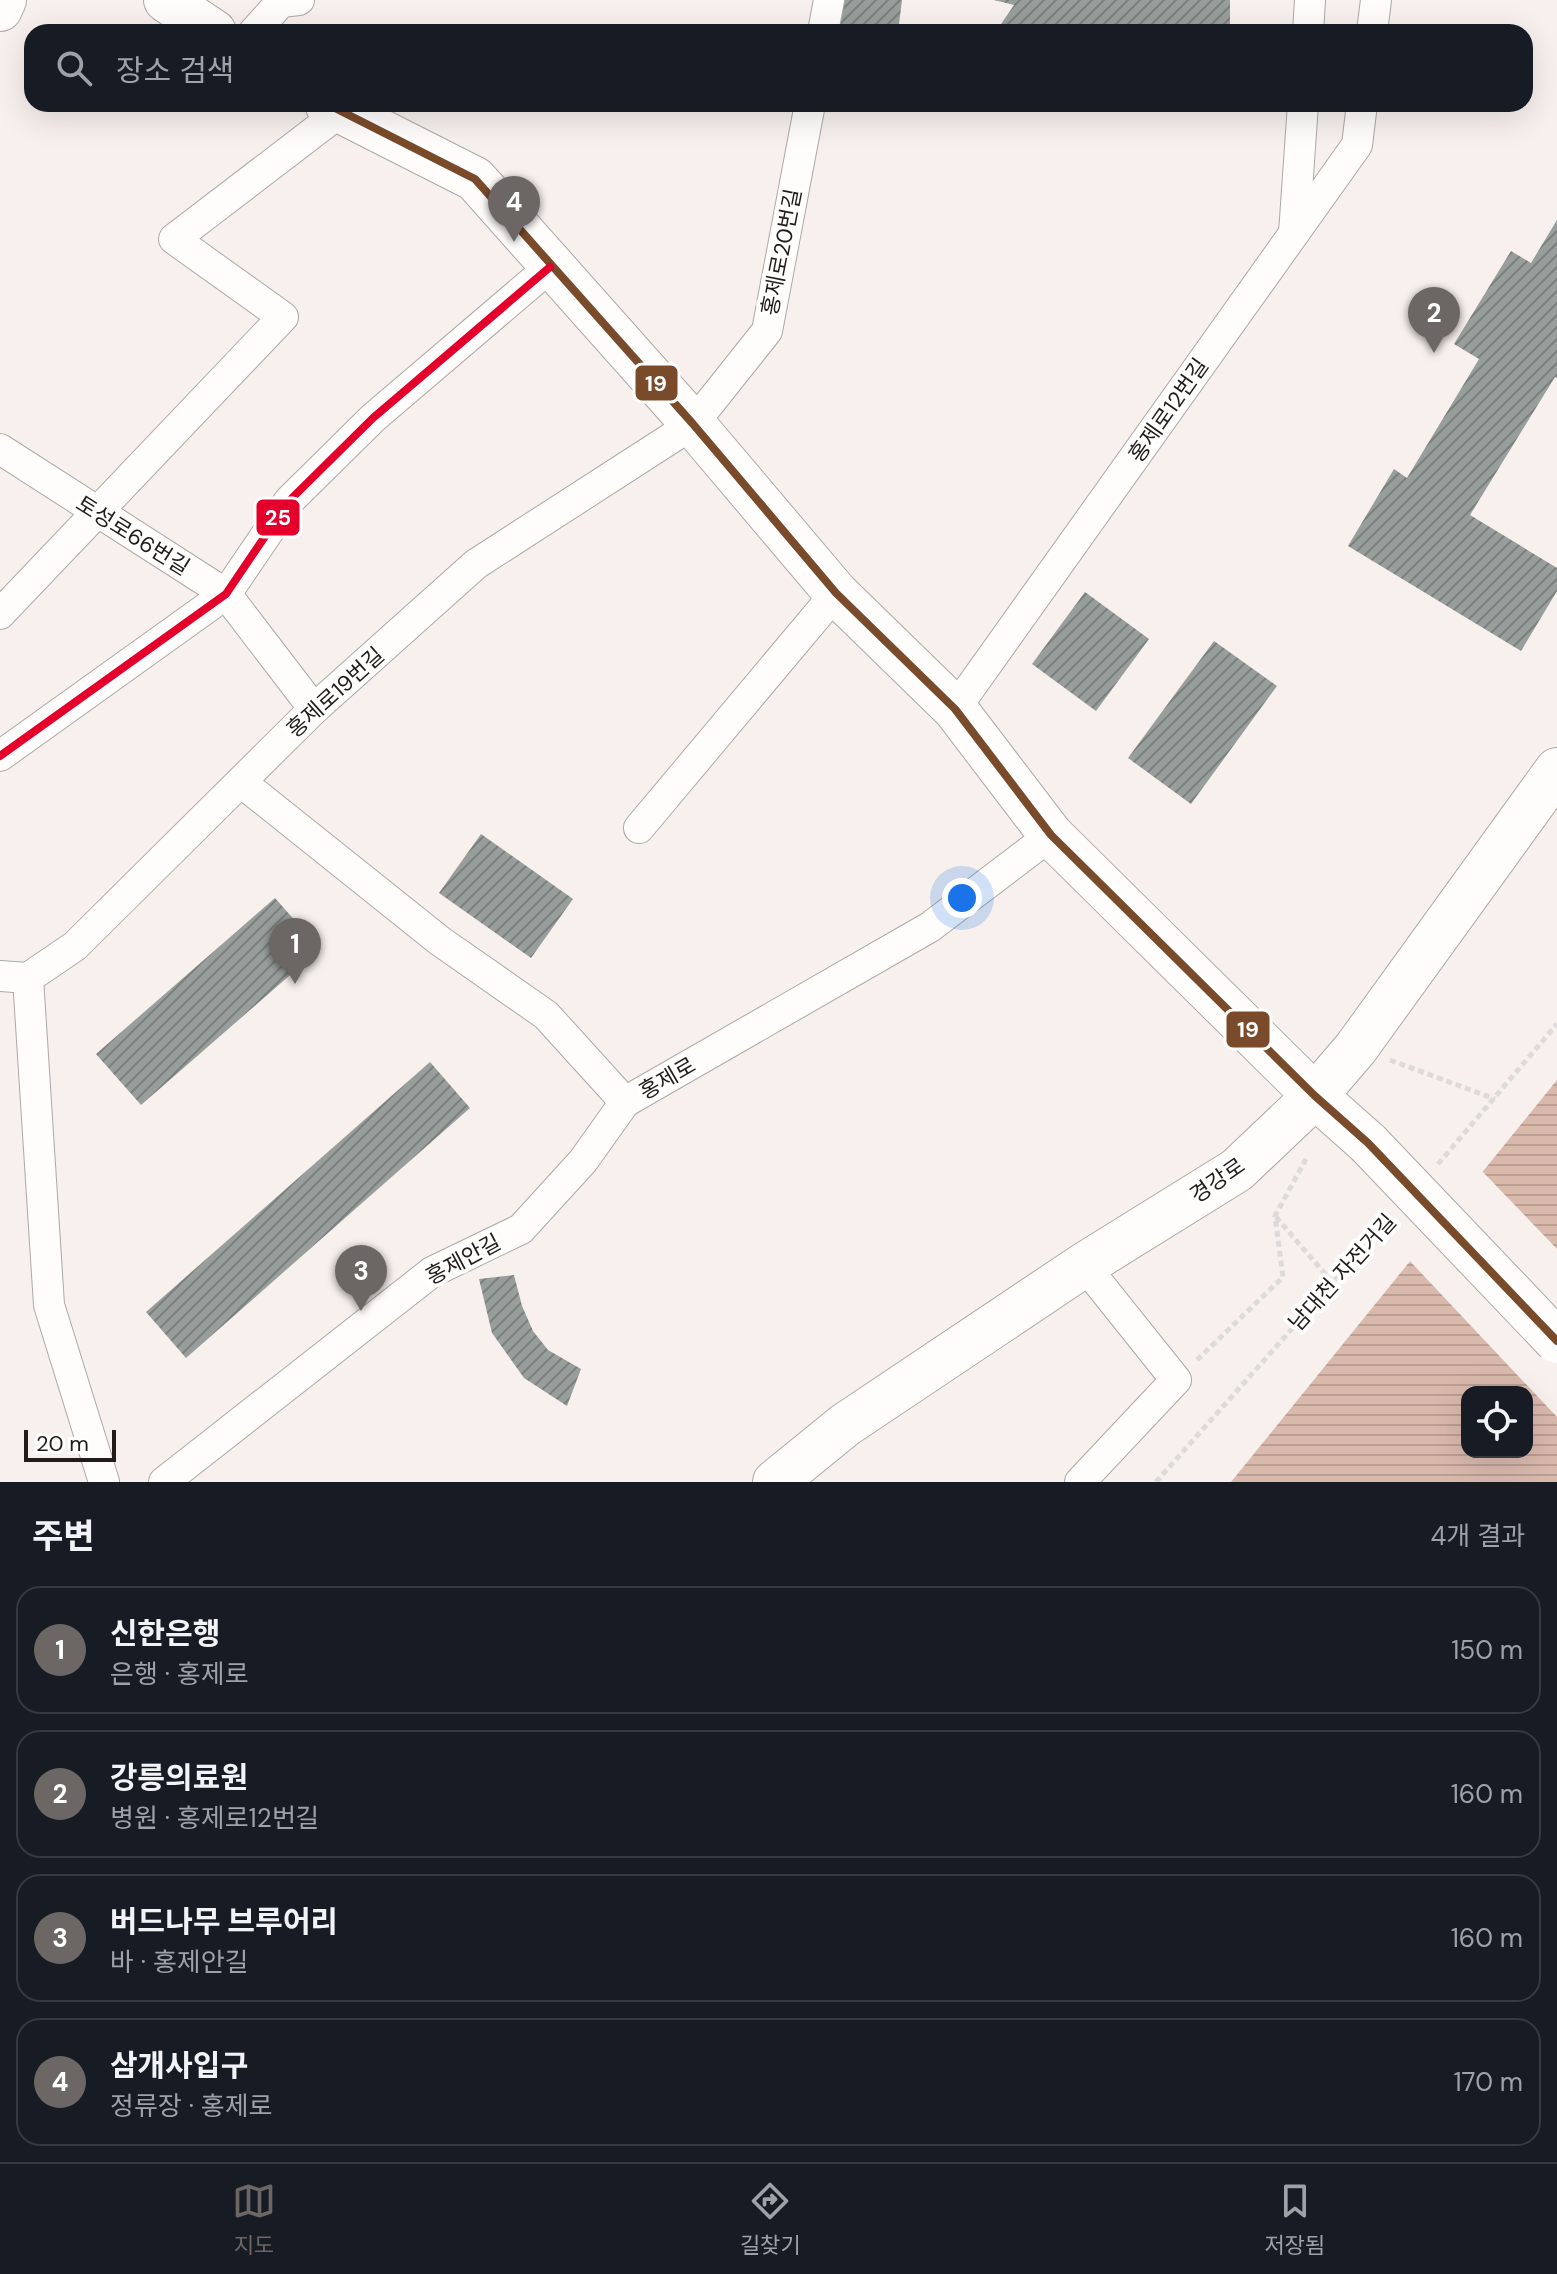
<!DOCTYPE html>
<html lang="ko">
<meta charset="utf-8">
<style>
body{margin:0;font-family:"DM Sans","Noto Sans KR",sans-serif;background:#242831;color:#f1f3f6}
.controls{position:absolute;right:24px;bottom:24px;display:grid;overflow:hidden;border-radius:16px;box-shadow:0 8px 32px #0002}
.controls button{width:72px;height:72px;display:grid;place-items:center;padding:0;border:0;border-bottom:2px solid #363941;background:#171b24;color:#f1f3f6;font:40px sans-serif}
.scale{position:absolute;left:24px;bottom:20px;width:92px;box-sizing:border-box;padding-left:8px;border:4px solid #211c1a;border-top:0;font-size:22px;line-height:28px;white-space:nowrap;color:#211c1a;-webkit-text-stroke:6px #fff;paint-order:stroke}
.you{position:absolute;left:962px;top:898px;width:28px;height:28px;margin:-20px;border:6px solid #fff;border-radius:50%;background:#1a73e8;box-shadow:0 0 0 12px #1a73e833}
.badge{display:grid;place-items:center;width:52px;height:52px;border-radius:50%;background:#6c6664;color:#fff;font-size:26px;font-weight:700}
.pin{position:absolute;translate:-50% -66px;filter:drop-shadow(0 2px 4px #0008)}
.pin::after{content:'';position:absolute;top:42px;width:28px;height:24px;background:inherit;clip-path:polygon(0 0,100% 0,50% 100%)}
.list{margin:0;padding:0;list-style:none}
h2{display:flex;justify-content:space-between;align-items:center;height:104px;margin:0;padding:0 32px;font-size:34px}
h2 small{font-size:26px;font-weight:400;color:#9ea1a6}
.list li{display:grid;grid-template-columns:52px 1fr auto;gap:24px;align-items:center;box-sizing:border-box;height:128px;margin:0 16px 16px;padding:0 16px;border:2px solid #363941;border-radius:24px}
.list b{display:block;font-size:30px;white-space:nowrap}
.list p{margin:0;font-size:26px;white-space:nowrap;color:#9ea1a6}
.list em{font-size:26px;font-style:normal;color:#9ea1a6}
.icon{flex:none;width:44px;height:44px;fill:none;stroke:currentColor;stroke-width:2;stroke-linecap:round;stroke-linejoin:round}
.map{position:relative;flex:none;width:1557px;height:1482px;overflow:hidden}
.search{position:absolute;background:#171b24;box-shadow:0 8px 32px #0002;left:24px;right:24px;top:24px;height:88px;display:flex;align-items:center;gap:20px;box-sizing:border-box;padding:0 28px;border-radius:24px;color:#9ea1a6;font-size:30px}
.sheet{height:680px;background:#171b24}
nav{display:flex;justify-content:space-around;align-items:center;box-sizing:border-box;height:112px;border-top:2px solid #363941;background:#171b24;font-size:22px;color:#9ea1a6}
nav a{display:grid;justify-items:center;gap:4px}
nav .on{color:#6c6664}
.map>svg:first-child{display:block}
</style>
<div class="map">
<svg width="1557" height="1482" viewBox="0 0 1557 1482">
<defs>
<pattern id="water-rules" width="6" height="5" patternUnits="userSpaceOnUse" patternTransform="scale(2)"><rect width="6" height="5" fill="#dab9ad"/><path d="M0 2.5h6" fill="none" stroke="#bb9e94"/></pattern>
<pattern id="building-hatch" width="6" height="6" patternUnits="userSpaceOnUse" patternTransform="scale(2)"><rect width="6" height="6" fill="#979e9c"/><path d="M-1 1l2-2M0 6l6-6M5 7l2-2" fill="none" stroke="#7b807e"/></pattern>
</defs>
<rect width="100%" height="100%" fill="#f7f0ed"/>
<path fill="url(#water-rules)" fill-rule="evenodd" d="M1557,1080V1482H1231ZM1467,1392H1527V1452H1467Z"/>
<path fill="#f7f0ed" d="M1480,1169L1557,1249V1417L1407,1258Z"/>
<g fill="url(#building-hatch)">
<path d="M845,0H902L898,32L832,27Z"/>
<path d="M994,0H1230V29L1139,25L1085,32H1000L997,30L1014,5Z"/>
<path d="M1557,220V378L1555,377L1470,515L1557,568V591L1521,651L1348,546L1394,469L1407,478L1479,359L1454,344L1511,251L1531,263Z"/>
<path d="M1085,592L1149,639L1096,711L1032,664Z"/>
<path d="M1214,641L1277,686L1191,804L1128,758Z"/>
<path d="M481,834L573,899L531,958L439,893Z"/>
<path d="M275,898L320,949L141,1105L96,1054Z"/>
<path d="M430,1062L470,1108L186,1358L146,1312Z"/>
<path d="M514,1275L522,1306L533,1331L548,1350L581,1369L567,1406L524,1378L492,1333L479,1279Z"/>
</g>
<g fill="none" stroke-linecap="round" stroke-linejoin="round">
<defs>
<g id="street">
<path d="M254,32L281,2L299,0"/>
<path d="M823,32L829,0"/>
<path d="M1308,32L1310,0"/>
<path d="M1372,32L1376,0"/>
<path d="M1294,233L1303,104"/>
<path d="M0,449L226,594L314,709"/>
<path d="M0,614L283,317L174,239L340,112"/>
<path d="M955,709L1357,145L1362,104"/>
<path d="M0,756L226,594L289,501L373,418L550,267"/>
<path d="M241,782L440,941L546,1015L625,1102L930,927L1051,835"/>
<path d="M639,828L836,593"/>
<path d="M0,976L28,978L75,946L314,709L476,564L693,424L767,331L810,104"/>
<path d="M28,978L49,1305L104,1482"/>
<path d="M164,1482L432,1272L521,1229L583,1161L625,1102"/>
<path d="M1080,1482L1176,1380L1084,1265"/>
</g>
<g id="secondary">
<path d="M166,0L214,32"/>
<path d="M0,9L4,0"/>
<path d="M327,104L475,179L693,424L836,593L955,709L1051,835L1315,1096L1368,1143"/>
</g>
<path id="primary" d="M775,1482L845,1425L1084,1265L1237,1170L1315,1096L1356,1048L1557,770"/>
</defs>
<use href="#street" stroke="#aea8a6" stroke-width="32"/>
<use href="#secondary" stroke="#aea8a6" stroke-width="46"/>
<use href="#primary" stroke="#aea8a6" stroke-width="46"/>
<g stroke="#dddbd9" stroke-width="5" stroke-dasharray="6 4" stroke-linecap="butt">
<path d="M1390,1060L1495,1099"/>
<path d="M1438,1164L1557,1024"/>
<path d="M1276,1217L1333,1283"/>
<path d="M1197,1360L1283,1277L1275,1216L1306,1159"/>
<path d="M1156,1482L1392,1216"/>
</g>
<use href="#street" stroke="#fefdfc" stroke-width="30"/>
<use href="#secondary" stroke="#fefdfc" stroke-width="44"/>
<use href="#primary" stroke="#fefdfc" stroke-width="44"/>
<defs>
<path id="secondary-bridge" d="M1368,1143L1557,1341"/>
</defs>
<use href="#secondary-bridge" stroke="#aea8a6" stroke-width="46" stroke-linecap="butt"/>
<use href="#secondary-bridge" stroke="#fefdfc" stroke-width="44"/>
<defs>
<path id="bus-1" d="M327,104L475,179L693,424L836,593L955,709L1051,835L1315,1096L1368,1143L1557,1341"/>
<path id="bus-2" d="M0,756L226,594L289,501L373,418L550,267"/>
</defs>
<use href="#bus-1" stroke="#fff" stroke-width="14"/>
<use href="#bus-2" stroke="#fff" stroke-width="14"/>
<use href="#bus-1" stroke="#7a4b2a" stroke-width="8"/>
<use href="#bus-2" stroke="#e4002b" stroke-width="8"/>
</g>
<g text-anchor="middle" stroke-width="8" stroke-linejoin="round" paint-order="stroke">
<g font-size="22" fill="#211c1a" stroke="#fff">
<text transform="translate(781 252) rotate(-79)" y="8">홍제로20번길</text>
<text transform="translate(1168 410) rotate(-55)" y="8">홍제로12번길</text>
<text transform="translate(133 535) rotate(32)" y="8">토성로66번길</text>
<text transform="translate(335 692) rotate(-42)" y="8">홍제로19번길</text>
<text transform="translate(667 1078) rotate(-30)" y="8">홍제로</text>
<text transform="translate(1217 1180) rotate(-35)" y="8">경강로</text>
<text transform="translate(463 1259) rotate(-28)" y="8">홍제안길</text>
<text transform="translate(1342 1272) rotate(-48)" y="8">남대천 자전거길</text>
</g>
</g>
<g stroke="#fff" stroke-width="3">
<rect x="634" y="364" width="45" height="38" rx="8" fill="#7a4b2a"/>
<rect x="255" y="498" width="46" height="39" rx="8" fill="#e4002b"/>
<rect x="1225" y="1010" width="46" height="39" rx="8" fill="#7a4b2a"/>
</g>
<g font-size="22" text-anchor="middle" font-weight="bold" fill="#fff">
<text x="656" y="391">19</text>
<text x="278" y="525">25</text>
<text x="1248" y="1037">19</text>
</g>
</svg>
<div class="controls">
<button><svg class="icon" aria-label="locate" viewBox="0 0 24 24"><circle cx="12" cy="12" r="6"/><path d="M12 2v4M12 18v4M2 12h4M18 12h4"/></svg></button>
</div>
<div class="scale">20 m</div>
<div class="you"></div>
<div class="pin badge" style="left:295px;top:984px">1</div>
<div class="pin badge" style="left:1434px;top:353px">2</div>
<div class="pin badge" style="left:361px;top:1311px">3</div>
<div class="pin badge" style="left:514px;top:242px">4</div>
<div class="search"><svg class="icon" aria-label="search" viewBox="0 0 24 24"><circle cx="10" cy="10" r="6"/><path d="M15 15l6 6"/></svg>장소 검색</div>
</div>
<section class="sheet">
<h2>주변<small>4개 결과</small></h2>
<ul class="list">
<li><span class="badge">1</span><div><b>신한은행</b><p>은행 · 홍제로</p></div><em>150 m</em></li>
<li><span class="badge">2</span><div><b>강릉의료원</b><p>병원 · 홍제로12번길</p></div><em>160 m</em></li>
<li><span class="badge">3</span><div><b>버드나무 브루어리</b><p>바 · 홍제안길</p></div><em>160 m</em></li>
<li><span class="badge">4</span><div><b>삼개사입구</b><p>정류장 · 홍제로</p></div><em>170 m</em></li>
</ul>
</section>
<nav>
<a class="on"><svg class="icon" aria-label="map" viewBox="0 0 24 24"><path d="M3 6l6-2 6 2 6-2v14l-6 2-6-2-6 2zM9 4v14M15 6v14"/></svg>지도</a>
<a><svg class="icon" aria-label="directions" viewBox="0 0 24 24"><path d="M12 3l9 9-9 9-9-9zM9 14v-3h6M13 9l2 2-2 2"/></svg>길찾기</a>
<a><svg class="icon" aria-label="saved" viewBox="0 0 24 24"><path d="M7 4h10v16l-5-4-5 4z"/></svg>저장됨</a>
</nav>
